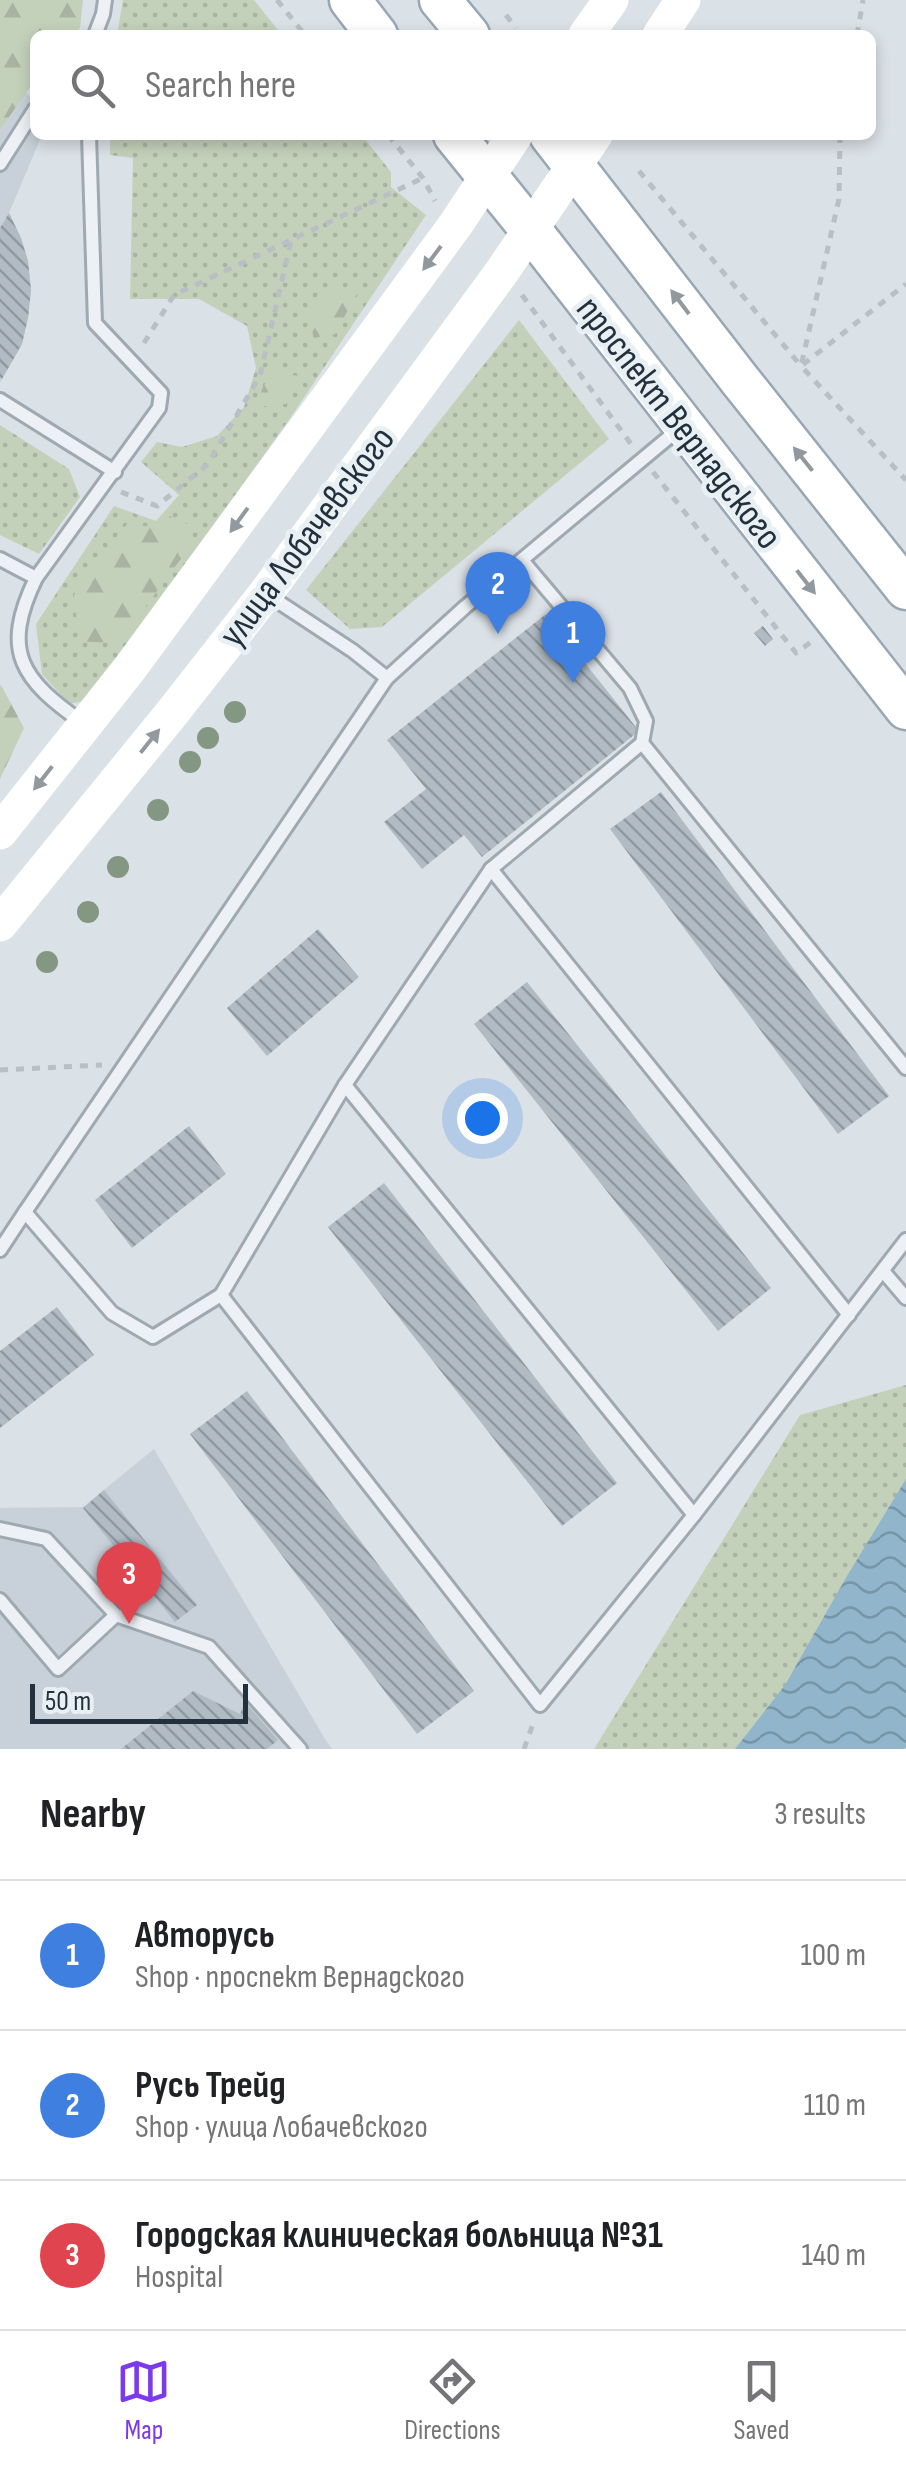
<!DOCTYPE html>
<meta charset="utf-8">
<style>
body{margin:0;font-family:"Sofia Sans Condensed",sans-serif;background:#f6f6f6;color:#202124}
.scale{position:absolute;left:30px;bottom:25px;width:218px;box-sizing:border-box;padding-left:10px;border:5px solid #23313e;border-top:0;font-size:28px;line-height:35px;white-space:nowrap;color:#23313e;-webkit-text-stroke:8px #e9f0f4;paint-order:stroke}
.you{position:absolute;left:482px;top:1118px;width:35px;height:35px;margin:-25px;border:8px solid #fff;border-radius:50%;background:#1a73e8;box-shadow:0 0 0 15px #1a73e833}
.badge{display:grid;place-items:center;width:65px;height:65px;border-radius:50%;background:#7c3aed;color:#fff;font-size:32px;font-weight:700}
.pin{position:absolute;translate:-50% -82px;filter:drop-shadow(0 2px 5px #0008)}
.pin::after{content:'';position:absolute;top:52px;width:35px;height:30px;background:inherit;clip-path:polygon(0 0,100% 0,50% 100%)}
.list{margin:0;padding:0;list-style:none}
h2{display:flex;justify-content:space-between;align-items:center;height:130px;margin:0;padding:0 40px;font-size:42px}
h2 small{font-size:32px;font-weight:400;color:#757577}
.list li{display:grid;grid-template-columns:65px 1fr auto;gap:30px;align-items:center;box-sizing:border-box;height:150px;padding:0 40px;border-top:2px solid #e0e0e0}
.list b{display:block;font-size:38px;white-space:nowrap}
.list p{margin:0;font-size:32px;white-space:nowrap;color:#757577}
.list em{font-size:32px;font-style:normal;color:#757577}
.icon{flex:none;width:55px;height:55px;fill:none;stroke:currentColor;stroke-width:2;stroke-linecap:round;stroke-linejoin:round}
.map{position:relative;flex:none;width:906px;height:1749px;overflow:hidden}
.search{position:absolute;background:#fff;box-shadow:0 5px 15px #0003;left:30px;right:30px;top:30px;height:110px;display:flex;align-items:center;gap:25px;box-sizing:border-box;padding:0 35px;border-radius:15px;color:#757577;font-size:38px}
.sheet{height:580px;background:#fff}
nav{display:flex;justify-content:space-around;align-items:center;box-sizing:border-box;height:140px;border-top:2px solid #e0e0e0;background:#fff;font-size:28px;color:#757577}
nav a{display:grid;justify-items:center;gap:5px}
nav .on{color:#7c3aed}
.map>svg:first-child{display:block}
</style>
<div class="map">
<svg width="906" height="1749" viewBox="0 0 906 1749">
<defs>
<pattern id="grass-dots" width="8" height="8" patternUnits="userSpaceOnUse" patternTransform="scale(2.5)"><rect width="8" height="8" fill="#c4d1ba"/><path d="M2 2h.1M6 6h.1" fill="none" stroke="#a8b4a1" stroke-width="1.8" stroke-linecap="round"/></pattern>
<pattern id="forest-firs" width="22" height="20" patternUnits="userSpaceOnUse" patternTransform="scale(2.5)"><rect width="22" height="20" fill="#c4d1ba"/><path d="M5 1l3.5 6h-7zM16 11l3.5 6h-7z" fill="#a8b4a1"/></pattern>
<pattern id="water-waves" width="16" height="10" patternUnits="userSpaceOnUse" patternTransform="scale(2.5)"><rect width="16" height="10" fill="#91b6cb"/><path d="M0 5q4-4 8 0t8 0" fill="none" stroke="#7695a6"/></pattern>
<pattern id="building-back-hatch" width="6" height="6" patternUnits="userSpaceOnUse" patternTransform="scale(2.5)"><rect width="6" height="6" fill="#b1bbc4"/><path d="M-1 5l2 2M0 0l6 6M5-1l2 2" fill="none" stroke="#9099a1"/></pattern>
</defs>
<rect width="100%" height="100%" fill="#dae1e7"/>
<g fill="#c8d1d9">
<path d="M25,92L35,101V135H42L9,213L21,238L28,261L31,290L28,318L22,344L0,383V130Z"/>
<path d="M154,1449L325,1739L332,1749H0V1508L83,1507Z"/>
</g>
<g fill="url(#grass-dots)">
<path d="M123,0H254L282,35H117Z"/>
<path d="M110,135H362L391,172V187L426,215L293,414L89,700L69,704L42,674L36,624L114,506L156,521L179,495L141,462L157,442L182,447L217,436L244,407L256,368L247,326L199,299H130L133,158L110,155Z"/>
<path d="M519,320L609,439L382,627L350,629L306,590Z"/>
<path d="M0,425L69,469L80,497L39,554L0,535Z"/>
<path d="M906,1385V1749H594L800,1415Z"/>
</g>
<g fill="url(#forest-firs)">
<path d="M0,0H83L80,28L73,35H35V80L0,130Z"/>
<path d="M360,288L335,334L314,338L309,320L328,290Z"/>
<path d="M272,372L298,376L286,404L258,407L262,389Z"/>
<path d="M168,515L193,527L186,552L118,644L79,641L74,595L127,524L155,527Z"/>
<path d="M1,685L24,728L0,779V686Z"/>
</g>
<path fill="url(#water-waves)" d="M906,1479V1747L904,1749H735L785,1685L847,1576Z"/>
<g fill="url(#building-back-hatch)">
<path d="M9,213L21,238L28,261L31,290L28,318L22,344L2,379L0,377V228Z"/>
<path d="M546,614L639,731L482,857L464,835L422,869L384,822L426,789L387,740Z"/>
<path d="M763,626L773,639L765,646L754,633Z"/>
<path d="M661,792L889,1096L838,1134L610,829Z"/>
<path d="M318,929L359,977L267,1056L227,1008Z"/>
<path d="M527,982L771,1288L718,1331L474,1024Z"/>
<path d="M189,1126L226,1174L132,1248L95,1200Z"/>
<path d="M384,1183L617,1483L562,1526L328,1227Z"/>
<path d="M57,1307L94,1355L0,1428V1351Z"/>
<path d="M247,1391L474,1691L417,1734L190,1434Z"/>
<path d="M104,1490L197,1605L175,1622L83,1508Z"/>
<path d="M193,1691L240,1714L245,1702L278,1740L267,1749H121Z"/>
</g>
<g fill="none" stroke-linecap="round" stroke-linejoin="round">
<defs>
<g id="lane">
<path d="M95,35L103,14L105,0"/>
<path d="M0,164L35,109"/>
<path d="M0,400L115,472"/>
<path d="M0,559L36,578"/>
<path d="M268,595L353,651L387,678L465,607L680,428"/>
<path d="M387,678L25,1212L112,1313L153,1337L221,1295L345,1085L491,869L642,743L646,721L630,688L522,560"/>
<path d="M83,723C22,680 0,652 36,578L159,408L161,393L95,323L89,135"/>
<path d="M642,743L906,1068"/>
<path d="M491,869L849,1315"/>
<path d="M345,1085L694,1515"/>
<path d="M0,1250L25,1212"/>
<path d="M883,1271L906,1298"/>
<path d="M221,1295L540,1705L694,1515L906,1240"/>
<path d="M0,1529L46,1539L116,1615L209,1647L300,1749"/>
<path d="M0,1600L58,1669L116,1615"/>
</g>
<g id="primary">
<path d="M350,0L377,35"/>
<path d="M440,0L469,35"/>
<path d="M454,135L530,229L906,709"/>
<path d="M550,135L739,379L906,589"/>
</g>
</defs>
<use href="#lane" stroke="#9fa9b1" stroke-width="18"/>
<use href="#primary" stroke="#98a7b3" stroke-width="45"/>
<g stroke="#b8bfc5" stroke-width="5" stroke-dasharray="8 8" stroke-linecap="butt">
<path d="M277,0L305,35"/>
<path d="M506,15L516,28"/>
<path d="M857,35L863,0"/>
<path d="M388,135L423,178L435,201"/>
<path d="M840,135L839,199L801,366L906,480"/>
<path d="M639,171L801,366L906,284"/>
<path d="M522,295L631,444"/>
<path d="M144,343L174,295L423,178"/>
<path d="M653,472L796,653L811,642"/>
<path d="M121,492L157,506L207,465L260,376L291,241"/>
<path d="M0,1070L102,1065"/>
<path d="M524,1749L533,1724"/>
</g>
<use href="#lane" stroke="#edf1f5" stroke-width="12"/>
<g stroke="#fff" stroke-width="35">
<path d="M586,35L611,0"/>
<path d="M660,35L683,0"/>
<path d="M0,832L130,668L456,224L515,135"/>
<path d="M0,924L172,713L266,593L501,273L595,135"/>
</g>
<use href="#primary" stroke="#fff" stroke-width="40"/>
</g>
<g fill="#849782">
<circle cx="235" cy="712" r="11"/>
<circle cx="208" cy="738" r="11"/>
<circle cx="190" cy="762" r="11"/>
<circle cx="158" cy="810" r="11"/>
<circle cx="118" cy="867" r="11"/>
<circle cx="88" cy="912" r="11"/>
<circle cx="47" cy="962" r="11"/>
</g>
<defs><path id="oneway-solid" d="M-6-.8H1V-3.2L6.5 0L1 3.2V.8H-6Z" transform="scale(2.5)"/></defs>
<g fill="#91989e">
<use href="#oneway-solid" transform="translate(432 258) rotate(127)"/>
<use href="#oneway-solid" transform="translate(680 302) rotate(-127)"/>
<use href="#oneway-solid" transform="translate(803 459) rotate(-129)"/>
<use href="#oneway-solid" transform="translate(239 520) rotate(126)"/>
<use href="#oneway-solid" transform="translate(806 582) rotate(52)"/>
<use href="#oneway-solid" transform="translate(150 741) rotate(-51)"/>
<use href="#oneway-solid" transform="translate(43 778) rotate(128)"/>
</g>
<g text-anchor="middle" stroke-width="10" stroke-linejoin="round" paint-order="stroke">
<g font-size="38" fill="#23313e" stroke="#e9f0f4">
<text transform="translate(680 422) rotate(52)" y="13">проспект Вернадского</text>
<text transform="translate(306 536) rotate(-53)" y="13">улица Лобачевского</text>
</g>
</g>
</svg>
<div class="scale">50 m</div>
<div class="you"></div>
<div class="pin badge" style="left:573px;top:683px;background:#3f7fe0">1</div>
<div class="pin badge" style="left:498px;top:634px;background:#3f7fe0">2</div>
<div class="pin badge" style="left:129px;top:1624px;background:#e0444e">3</div>
<div class="search"><svg class="icon" aria-label="search" viewBox="0 0 24 24"><circle cx="10" cy="10" r="6"/><path d="M15 15l6 6"/></svg>Search here</div>
</div>
<section class="sheet">
<h2>Nearby<small>3 results</small></h2>
<ul class="list">
<li><span class="badge" style="background:#3f7fe0">1</span><div><b>Авторусь</b><p>Shop · проспект Вернадского</p></div><em>100 m</em></li>
<li><span class="badge" style="background:#3f7fe0">2</span><div><b>Русь Трейд</b><p>Shop · улица Лобачевского</p></div><em>110 m</em></li>
<li><span class="badge" style="background:#e0444e">3</span><div><b>Городская клиническая больница №31</b><p>Hospital</p></div><em>140 m</em></li>
</ul>
</section>
<nav>
<a class="on"><svg class="icon" aria-label="map" viewBox="0 0 24 24"><path d="M3 6l6-2 6 2 6-2v14l-6 2-6-2-6 2zM9 4v14M15 6v14"/></svg>Map</a>
<a><svg class="icon" aria-label="directions" viewBox="0 0 24 24"><path d="M12 3l9 9-9 9-9-9zM9 14v-3h6M13 9l2 2-2 2"/></svg>Directions</a>
<a><svg class="icon" aria-label="saved" viewBox="0 0 24 24"><path d="M7 4h10v16l-5-4-5 4z"/></svg>Saved</a>
</nav>
